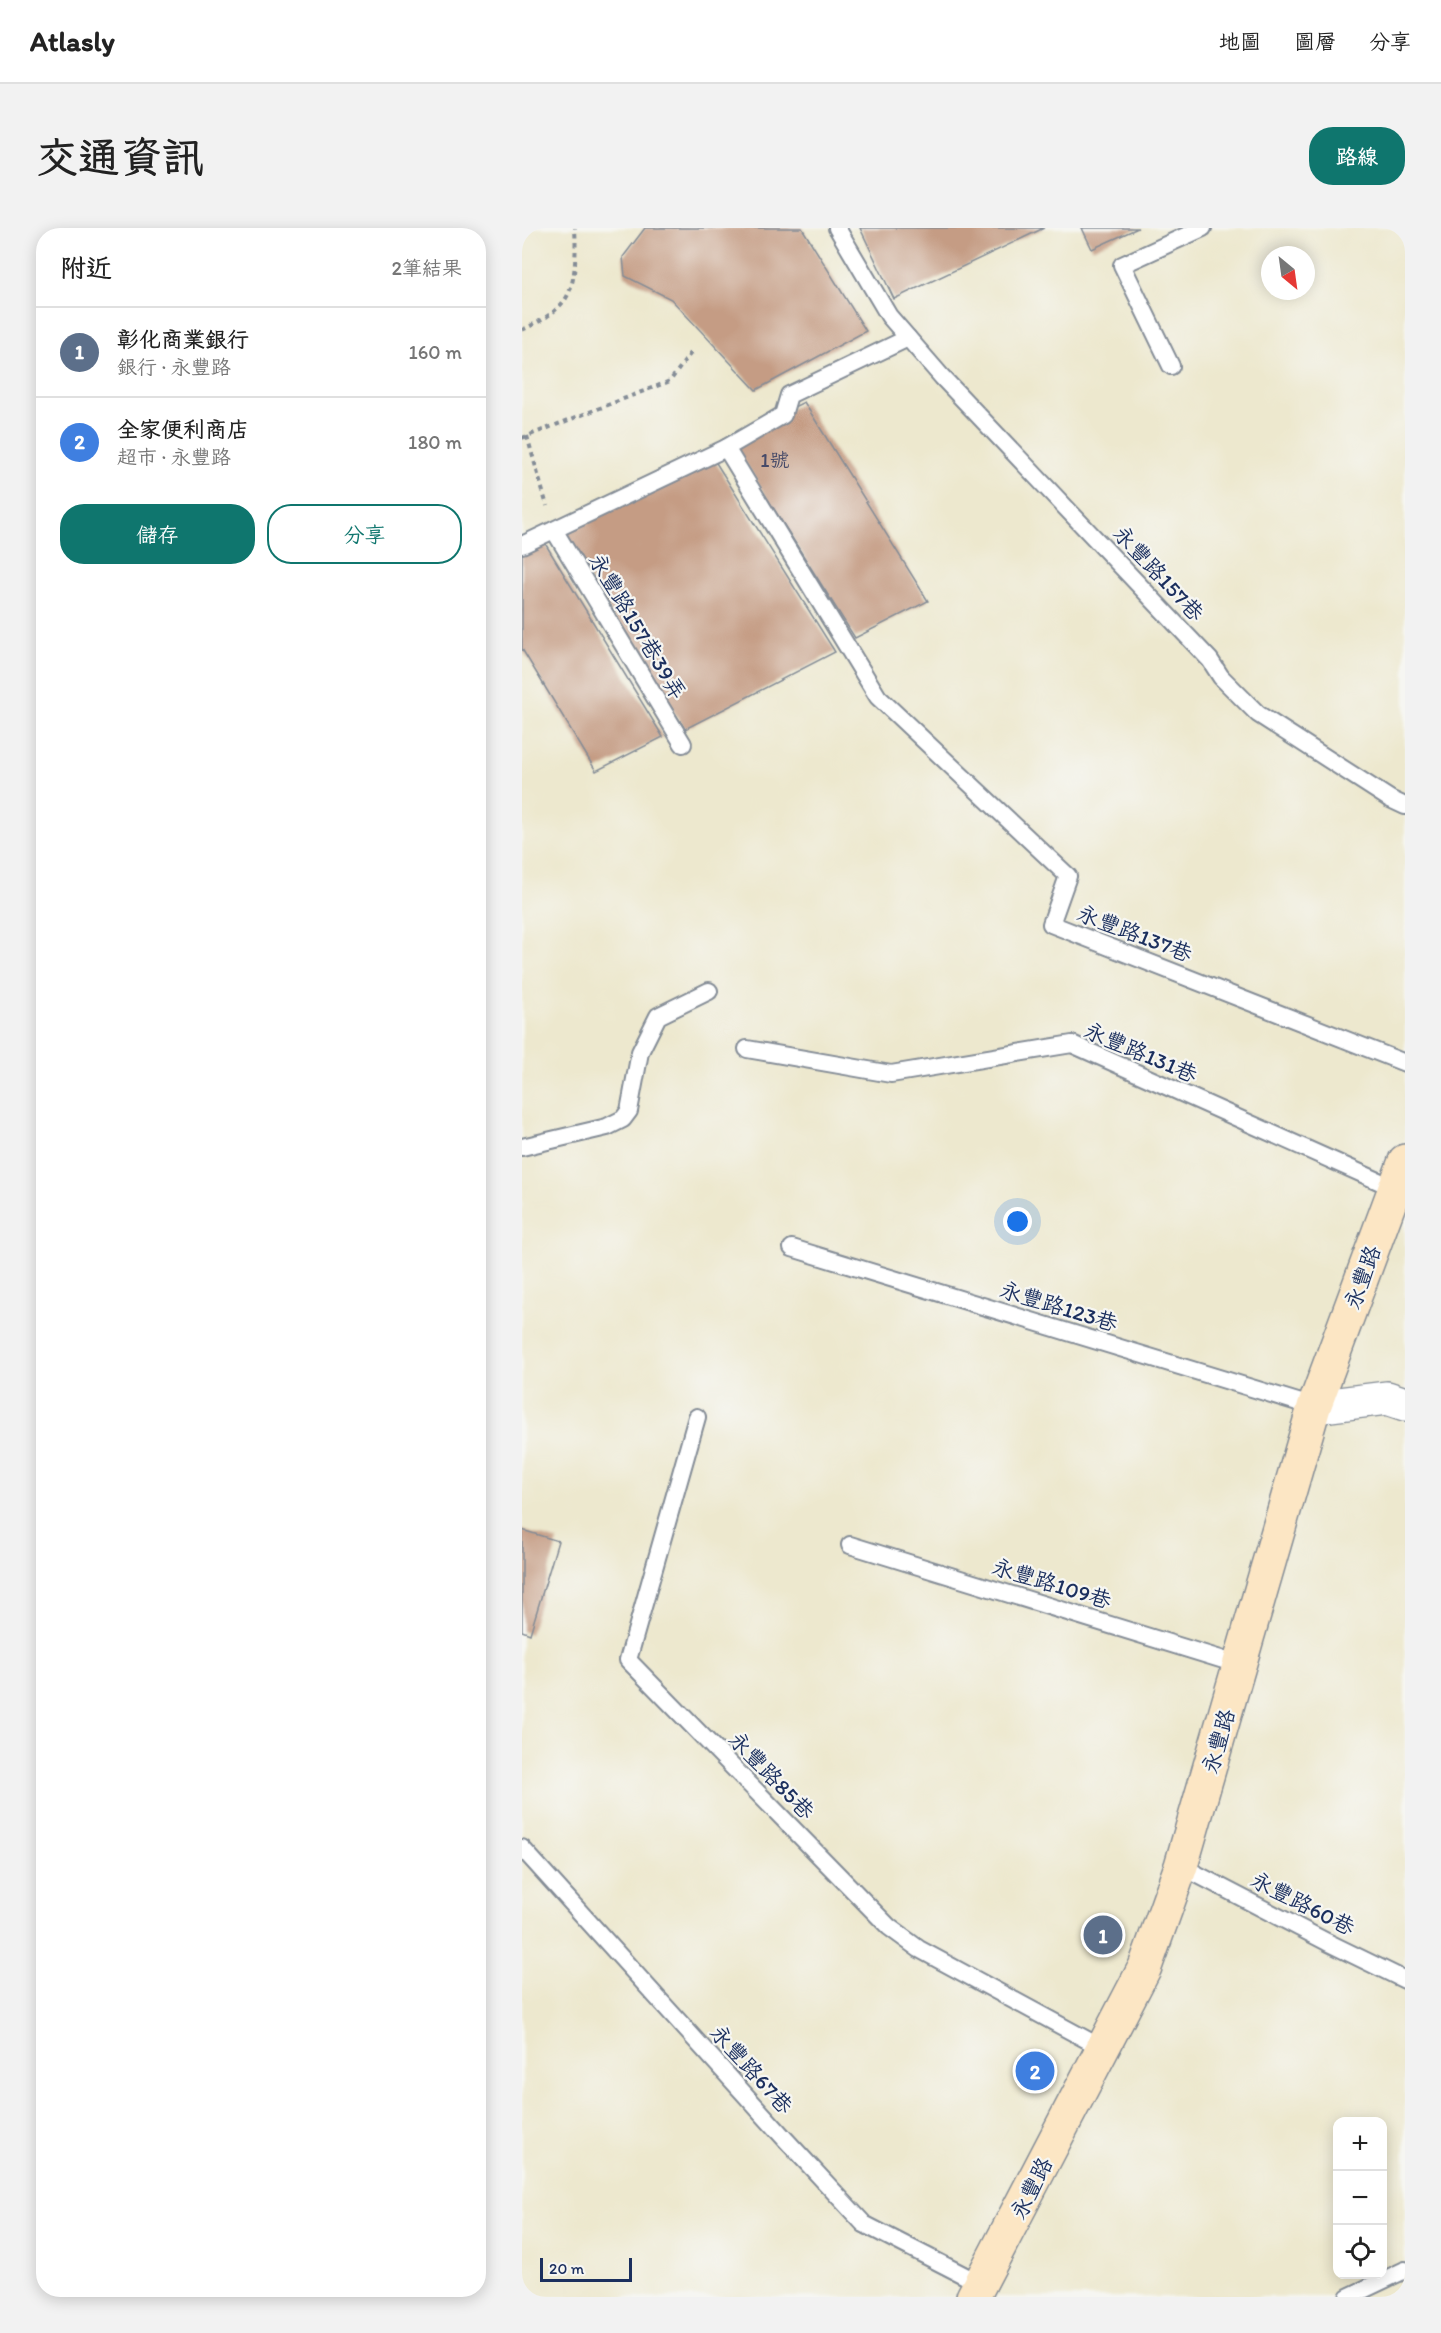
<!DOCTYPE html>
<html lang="zh-TW">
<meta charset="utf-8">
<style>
body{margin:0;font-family:Itim,"LXGW WenKai TC",sans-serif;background:#f2f2f2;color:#222}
.controls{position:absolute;right:18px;bottom:18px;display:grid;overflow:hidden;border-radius:12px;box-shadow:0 3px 15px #0003}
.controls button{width:54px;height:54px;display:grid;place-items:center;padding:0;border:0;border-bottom:2px solid #e0e0e0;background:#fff;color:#222;font:30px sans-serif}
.compass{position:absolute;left:739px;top:18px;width:54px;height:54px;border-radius:50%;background:#fff;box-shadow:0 3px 15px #0003;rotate:151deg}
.scale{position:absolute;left:18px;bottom:15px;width:92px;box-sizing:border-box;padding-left:6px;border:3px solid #1b2f5e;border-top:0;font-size:16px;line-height:21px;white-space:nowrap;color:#1b2f5e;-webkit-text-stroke:4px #f6f6f2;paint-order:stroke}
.you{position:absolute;left:496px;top:994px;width:21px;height:21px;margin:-15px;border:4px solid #fff;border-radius:50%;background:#1a73e8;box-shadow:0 0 0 9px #1a73e833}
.badge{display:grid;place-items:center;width:39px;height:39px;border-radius:50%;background:#0f766e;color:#fff;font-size:20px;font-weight:700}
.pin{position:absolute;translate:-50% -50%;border:3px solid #fff;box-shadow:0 2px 6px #0006}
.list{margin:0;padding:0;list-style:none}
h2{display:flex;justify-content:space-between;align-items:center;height:78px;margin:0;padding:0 24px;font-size:26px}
h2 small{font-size:20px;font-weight:400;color:#767676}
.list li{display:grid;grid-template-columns:39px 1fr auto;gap:18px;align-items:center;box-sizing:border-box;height:90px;padding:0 24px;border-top:2px solid #e0e0e0}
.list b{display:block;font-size:22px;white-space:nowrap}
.list p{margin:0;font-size:20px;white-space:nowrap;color:#767676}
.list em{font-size:20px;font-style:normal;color:#767676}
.actions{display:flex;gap:12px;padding:18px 24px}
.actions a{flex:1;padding:14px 0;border:2px solid #0f766e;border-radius:24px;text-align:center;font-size:21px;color:#0f766e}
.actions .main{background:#0f766e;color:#fff}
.icon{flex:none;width:33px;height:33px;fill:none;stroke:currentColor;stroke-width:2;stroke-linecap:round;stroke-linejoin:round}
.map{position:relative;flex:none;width:883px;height:2069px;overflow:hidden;border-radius:24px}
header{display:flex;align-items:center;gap:36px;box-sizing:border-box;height:84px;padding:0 30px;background:#fff;border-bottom:2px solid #e0e0e0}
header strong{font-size:28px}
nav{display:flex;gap:33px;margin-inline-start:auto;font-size:21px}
.intro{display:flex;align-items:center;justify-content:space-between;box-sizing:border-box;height:144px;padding:0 36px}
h1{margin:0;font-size:42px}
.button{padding:15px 27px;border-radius:24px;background:#0f766e;color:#fff;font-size:21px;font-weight:700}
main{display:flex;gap:36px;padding:0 36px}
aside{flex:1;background:#fff;border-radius:24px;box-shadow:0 3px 15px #0003}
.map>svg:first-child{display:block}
</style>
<header>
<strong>Atlasly</strong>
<nav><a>地圖</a><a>圖層</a><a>分享</a></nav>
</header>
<div class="intro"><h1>交通資訊</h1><a class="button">路線</a></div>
<main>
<aside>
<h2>附近<small>2筆結果</small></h2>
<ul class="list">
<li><span class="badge" style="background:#5c6f8a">1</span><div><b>彰化商業銀行</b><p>銀行 · 永豐路</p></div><em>160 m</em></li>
<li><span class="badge" style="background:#3f7fe0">2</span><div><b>全家便利商店</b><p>超市 · 永豐路</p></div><em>180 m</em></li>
</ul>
<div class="actions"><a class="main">儲存</a><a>分享</a></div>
</aside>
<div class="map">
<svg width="883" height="2069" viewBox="0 0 883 2069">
<rect width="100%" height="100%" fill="#f6f6f2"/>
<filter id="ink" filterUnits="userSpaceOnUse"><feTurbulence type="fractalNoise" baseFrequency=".0167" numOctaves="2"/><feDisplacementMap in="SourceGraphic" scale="12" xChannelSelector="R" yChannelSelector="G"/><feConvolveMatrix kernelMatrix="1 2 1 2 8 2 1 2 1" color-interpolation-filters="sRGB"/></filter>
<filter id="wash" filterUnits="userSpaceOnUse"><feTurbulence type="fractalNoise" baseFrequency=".008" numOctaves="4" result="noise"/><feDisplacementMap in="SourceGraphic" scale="24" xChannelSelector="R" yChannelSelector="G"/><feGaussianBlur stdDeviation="1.35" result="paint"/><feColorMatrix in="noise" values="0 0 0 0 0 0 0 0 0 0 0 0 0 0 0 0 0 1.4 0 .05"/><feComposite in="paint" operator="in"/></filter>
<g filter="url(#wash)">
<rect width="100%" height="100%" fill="#ede8ce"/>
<g id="blocks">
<g fill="#c59c84">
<path d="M123,0H280L344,103L234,162L149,71L103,48L101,29Z"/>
<path d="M338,0H522L372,71Z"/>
<path d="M560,0H616L570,21Z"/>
<path d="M282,174L406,373L333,410L208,211Z"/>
<path d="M191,230L313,424L163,501L40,307Z"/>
<path d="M21,312L141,509L74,543L0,421V323Z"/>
<path d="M0,1302L36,1313L8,1406L0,1403Z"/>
</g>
</g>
</g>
<g filter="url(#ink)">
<use href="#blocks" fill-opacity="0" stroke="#848c96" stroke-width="1.5"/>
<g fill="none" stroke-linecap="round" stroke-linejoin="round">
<defs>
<g id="lane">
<path d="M315,0L367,88L420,149L688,432L699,449L736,486L868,571L883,578"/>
<path d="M649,138L600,37L681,0"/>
<path d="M204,220L356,469L546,648L529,696L883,835"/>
<path d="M32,302L161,516"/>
<path d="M0,317L204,220L261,187L267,167L386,110"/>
<path d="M225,821L369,846L550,816L872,960"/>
<path d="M0,919L85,899L101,891L107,883L118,824L136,788L187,763"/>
<path d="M270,1020L792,1179"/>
<path d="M175,1189L106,1432L367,1699L397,1721L580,1820"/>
<path d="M328,1317L718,1437"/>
<path d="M0,1620L264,1912L342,1996L457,2055"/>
<path d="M659,1638L805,1714L883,1752"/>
<path d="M826,2069L883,2042"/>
</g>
<path id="street" d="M792,1179L865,1170L883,1176"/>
<path id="secondary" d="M451,2069L623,1739L659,1638L792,1179L883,933"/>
</defs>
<use href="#lane" stroke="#848c96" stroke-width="20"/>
<use href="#street" stroke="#848c96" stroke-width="36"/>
<use href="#secondary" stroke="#848c96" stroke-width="36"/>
<g stroke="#848c96" stroke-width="4" stroke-dasharray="4.5 4.5" stroke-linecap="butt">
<path d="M0,102C15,95 31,87 42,73C55,57 54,20 53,0"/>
<path d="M5,208L25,278"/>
<path d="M0,210L148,153L171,122"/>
</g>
<use href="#lane" stroke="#fff" stroke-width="16"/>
<use href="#street" stroke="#fff" stroke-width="33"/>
<use href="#secondary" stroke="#fce6c4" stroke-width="33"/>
</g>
</g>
<g text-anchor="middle" stroke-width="4.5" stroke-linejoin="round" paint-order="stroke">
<g font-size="20" fill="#464a68">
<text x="253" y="239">1號</text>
</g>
<g font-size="22" fill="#1b2f5e" stroke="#f6f6f2">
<text transform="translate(637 345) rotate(47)" y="8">永豐路157巷</text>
<text transform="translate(116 398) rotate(59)" y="8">永豐路157巷39弄</text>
<text transform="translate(613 705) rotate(21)" y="8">永豐路137巷</text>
<text transform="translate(619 824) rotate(23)" y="8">永豐路131巷</text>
<text transform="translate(840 1049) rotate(-70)" y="8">永豐路</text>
<text transform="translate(537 1078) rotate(17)" y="8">永豐路123巷</text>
<text transform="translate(530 1355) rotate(17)" y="8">永豐路109巷</text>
<text transform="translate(696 1513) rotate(-74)" y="8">永豐路</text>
<text transform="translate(250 1547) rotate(46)" y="8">永豐路85巷</text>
<text transform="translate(781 1675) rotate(27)" y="8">永豐路60巷</text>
<text transform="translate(230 1841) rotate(48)" y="8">永豐路67巷</text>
<text transform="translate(509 1960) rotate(-63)" y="8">永豐路</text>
</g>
</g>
</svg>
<div class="controls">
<button>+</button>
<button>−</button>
<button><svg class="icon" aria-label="locate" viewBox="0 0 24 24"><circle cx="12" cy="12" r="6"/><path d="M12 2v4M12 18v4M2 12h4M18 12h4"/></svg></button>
</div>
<svg class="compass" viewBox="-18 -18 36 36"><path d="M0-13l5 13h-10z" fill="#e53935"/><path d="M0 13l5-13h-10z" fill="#767676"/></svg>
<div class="scale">20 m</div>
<div class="you"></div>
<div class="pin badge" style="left:581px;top:1707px;background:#5c6f8a">1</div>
<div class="pin badge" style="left:513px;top:1843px;background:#3f7fe0">2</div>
</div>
</main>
